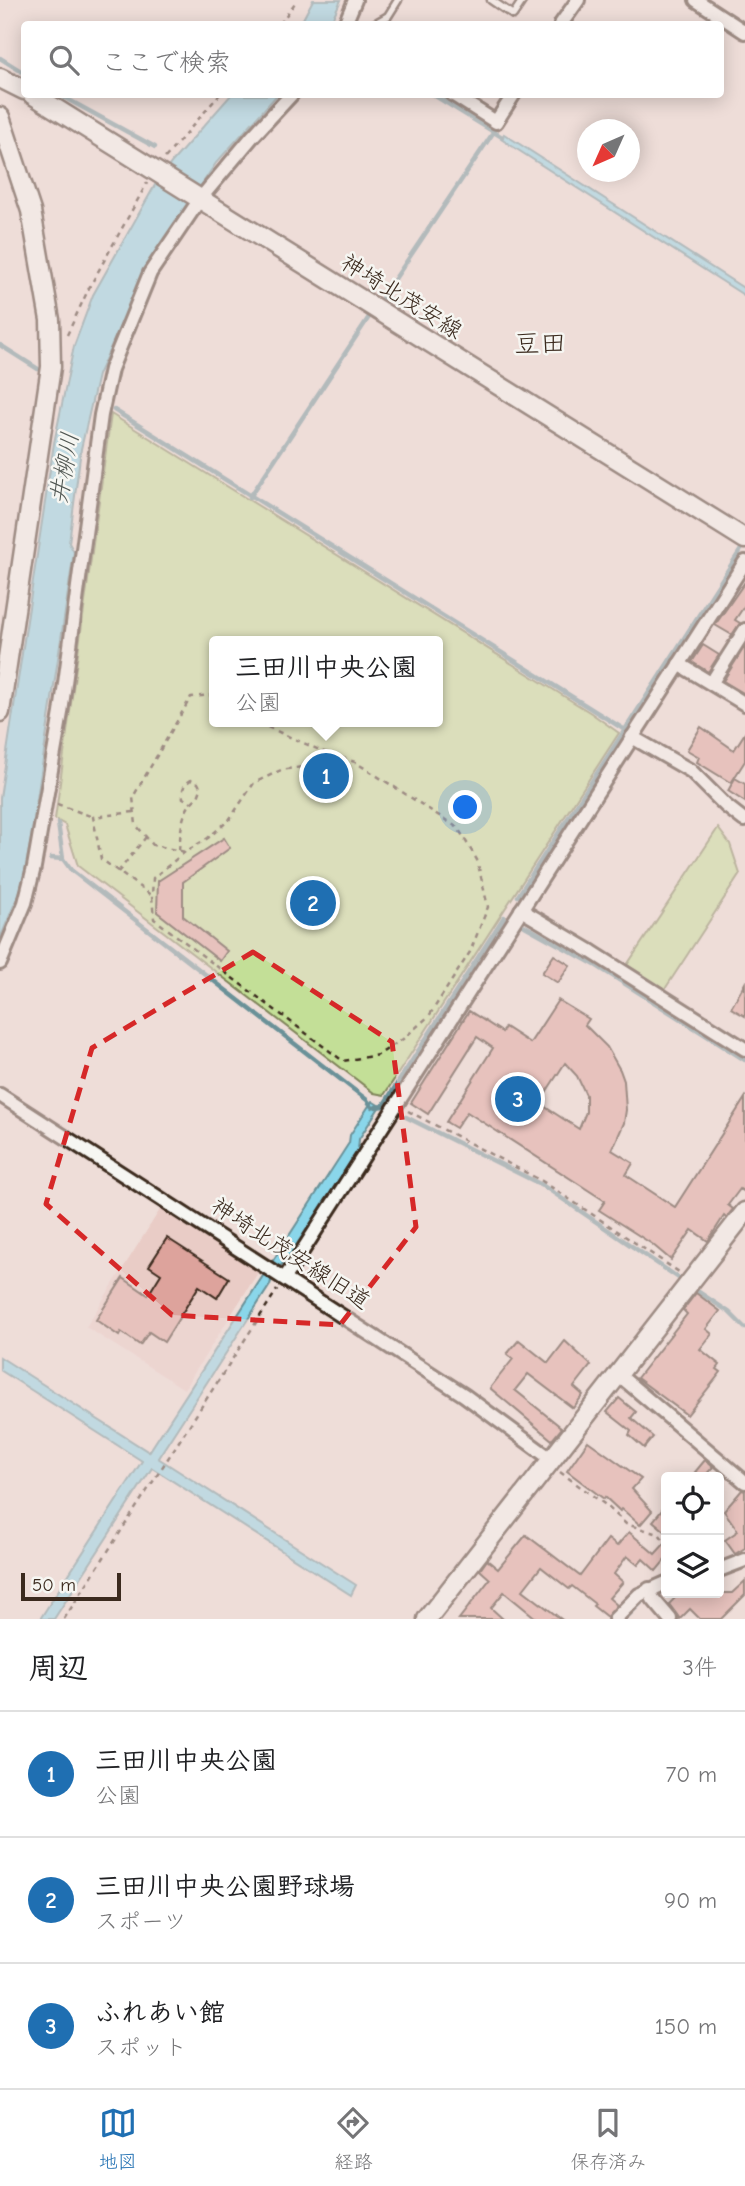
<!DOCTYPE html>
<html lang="ja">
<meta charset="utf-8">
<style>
body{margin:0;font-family:"Comic Neue","Klee One",sans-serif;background:#f2f2f2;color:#202124}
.controls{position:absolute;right:21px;bottom:21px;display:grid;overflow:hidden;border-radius:7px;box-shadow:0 4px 18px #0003}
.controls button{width:63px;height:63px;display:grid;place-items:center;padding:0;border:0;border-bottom:2px solid #e0e0e0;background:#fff;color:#202124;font:35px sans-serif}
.compass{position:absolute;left:577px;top:119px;width:63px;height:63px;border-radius:50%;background:#fff;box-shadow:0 4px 18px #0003;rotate:225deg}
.scale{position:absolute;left:21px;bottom:18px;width:100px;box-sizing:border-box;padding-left:7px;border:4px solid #3b2a1e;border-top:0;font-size:19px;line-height:24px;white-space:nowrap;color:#3b2a1e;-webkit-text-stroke:5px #f6f6f2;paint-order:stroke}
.you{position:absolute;left:466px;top:808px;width:24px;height:24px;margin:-18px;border:5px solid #fff;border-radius:50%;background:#1a73e8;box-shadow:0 0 0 10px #1a73e833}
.badge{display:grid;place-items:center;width:46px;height:46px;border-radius:50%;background:#1f6fb2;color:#fff;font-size:23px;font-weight:700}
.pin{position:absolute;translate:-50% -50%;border:4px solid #fff;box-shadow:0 2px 7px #0006}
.popup{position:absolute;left:209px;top:636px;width:234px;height:91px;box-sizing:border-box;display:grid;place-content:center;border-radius:7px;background:#fff;filter:drop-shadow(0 2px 5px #0005);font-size:23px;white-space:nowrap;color:#757577}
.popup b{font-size:26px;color:#202124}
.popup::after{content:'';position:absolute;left:50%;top:100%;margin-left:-14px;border:14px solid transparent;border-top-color:#fff}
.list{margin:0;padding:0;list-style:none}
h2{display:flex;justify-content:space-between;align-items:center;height:91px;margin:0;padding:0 28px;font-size:30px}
h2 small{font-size:23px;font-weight:400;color:#757577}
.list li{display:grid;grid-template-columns:46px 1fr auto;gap:21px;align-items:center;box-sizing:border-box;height:126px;padding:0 28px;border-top:2px solid #e0e0e0}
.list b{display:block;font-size:26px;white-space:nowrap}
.list p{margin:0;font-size:23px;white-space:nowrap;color:#757577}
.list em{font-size:23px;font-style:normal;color:#757577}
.icon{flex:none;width:38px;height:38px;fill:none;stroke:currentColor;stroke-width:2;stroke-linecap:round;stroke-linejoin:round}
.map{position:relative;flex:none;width:745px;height:1619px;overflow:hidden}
.search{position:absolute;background:#fff;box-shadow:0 4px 18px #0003;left:21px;right:21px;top:21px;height:77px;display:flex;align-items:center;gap:18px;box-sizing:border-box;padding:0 24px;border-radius:7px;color:#757577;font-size:26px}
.sheet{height:469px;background:#fff}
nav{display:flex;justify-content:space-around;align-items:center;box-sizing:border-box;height:98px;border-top:2px solid #e0e0e0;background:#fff;font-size:19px;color:#757577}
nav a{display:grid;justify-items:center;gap:4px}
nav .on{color:#1f6fb2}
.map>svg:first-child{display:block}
</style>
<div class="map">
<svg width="745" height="1619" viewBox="0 0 745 1619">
<rect width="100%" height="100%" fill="#eeddd8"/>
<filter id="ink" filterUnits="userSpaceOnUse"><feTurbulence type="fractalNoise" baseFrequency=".0143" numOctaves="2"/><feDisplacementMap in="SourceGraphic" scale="14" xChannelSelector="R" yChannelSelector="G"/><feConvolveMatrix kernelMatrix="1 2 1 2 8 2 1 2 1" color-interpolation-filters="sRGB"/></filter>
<g filter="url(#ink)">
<path fill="#e9ccc6" d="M161,1208L259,1271L184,1389L86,1327Z"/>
<g fill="#c3df97" stroke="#7f845a" stroke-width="2" fill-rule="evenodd">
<path d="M111,414L591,713L619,733L384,1095L374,1093L78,866L65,825L55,819ZM214,641H438V722H214Z"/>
<path d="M718,828L730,844L740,874L665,989L627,965Z"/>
</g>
<g fill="#8ad6ea" stroke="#6a9198" stroke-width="2">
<path d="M313,0H341L330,24H296L303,19Z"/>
<path d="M231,95H277L216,163L149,263L98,375L81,449L69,543L74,552L31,839L22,886L0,939V798L54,443L74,346L93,295L155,185L172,162Z"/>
<path d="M504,134L745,289V296L501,139Z"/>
<path d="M372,1101L380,1106L359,1139L358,1150L286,1261C277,1268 272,1274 270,1285L158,1458L356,1585L351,1595L152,1468L54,1619H40L142,1461L0,1370V1357L149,1452L349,1143L350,1135Z"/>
</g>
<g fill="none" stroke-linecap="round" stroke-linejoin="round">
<g stroke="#6a9198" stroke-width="4.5">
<path d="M0,58L24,73"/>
<path d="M58,94L155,147"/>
<path d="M432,94L502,137"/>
<path d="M380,301L493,133"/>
<path d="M0,345L38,369"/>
<path d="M114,410L625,730"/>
<path d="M250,497L369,317"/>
<path d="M58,823L63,859"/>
<path d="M51,858L63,859L71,870L367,1100L372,1107"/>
<path d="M518,896L742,548"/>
<path d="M523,925L597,966L745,1060"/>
<path d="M376,1107L383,1106L504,917"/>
<path d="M406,1117L542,1185L686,1283"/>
<path d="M693,1288L729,1312L745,1328"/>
<path d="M655,1595L666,1591"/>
<path d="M625,1619L646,1598"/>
</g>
</g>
<g fill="#dda39c" stroke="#3b2a1e" stroke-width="2" fill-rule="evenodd">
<path d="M745,582V605L735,620L740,623L732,635L715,625Z"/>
<path d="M703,645L719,655L708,672L692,662Z"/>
<path d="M745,646V694L723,681Z"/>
<path d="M701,727L734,750L745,733V761L731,783L697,762L699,757L687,750Z"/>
<path d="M735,778L745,784V802L728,791Z"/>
<path d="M224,838L230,848L183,882V916L227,951L220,961L157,912L158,881Z"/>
<path d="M554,955L570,965L558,983L542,973Z"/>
<path d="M745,983V1016L731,1008Z"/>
<path d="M558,1000L589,1019L585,1025L607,1047L620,1070L624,1081L626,1110L624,1123L612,1150L633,1163L626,1175L675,1207L745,1098V1192L740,1189L728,1205L733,1209L726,1218L724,1216L708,1241L692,1230L671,1260L652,1244L599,1210L605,1201L467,1112L456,1128L446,1122L493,1048L477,1037L428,1114L411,1103L469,1011L502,1032L505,1027L530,1043ZM565,1063L577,1076L586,1095V1112L579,1129L539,1103Z"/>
<path d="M167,1238L229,1278L217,1298L199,1286L164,1342L149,1332L140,1345L121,1332L119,1336L96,1320L123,1278L148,1295L161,1274L149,1266Z"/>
<path d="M696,1293L720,1311L706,1329L712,1334L700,1349L720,1365L717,1369L721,1372L687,1415L637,1378L687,1314L683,1310Z"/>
<path d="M519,1340L548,1363L565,1341L591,1365L574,1387L583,1395L573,1408L528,1374L515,1390L562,1428L552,1440L490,1388L513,1359L507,1354Z"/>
<path d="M619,1398L636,1412L631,1418L653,1437L644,1448L629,1435L631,1431L607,1412Z"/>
<path d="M588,1441L641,1479L632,1489L652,1511L640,1525L622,1509L620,1511L605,1497L604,1499L567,1471Z"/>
<path d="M705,1460L713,1467L704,1477H702L695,1472Z"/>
<path d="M742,1490L745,1491V1548L735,1554L725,1540L738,1531L724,1511Z"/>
<path d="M666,1505V1532L653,1521Z"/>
<path d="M629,1532L655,1554L666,1542V1559L656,1571L643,1559L638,1565L627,1556L614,1574L623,1582L609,1598L617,1605L607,1617L593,1606L595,1604L572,1586L569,1589L541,1567L523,1590L561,1619H537L504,1592L491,1608L503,1619H459L490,1579L480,1570L487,1560L498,1569L526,1535L580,1576L608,1539L617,1546Z"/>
<path d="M745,1581V1595L721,1619H700L690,1609L680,1619L669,1604L680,1593H732Z"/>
</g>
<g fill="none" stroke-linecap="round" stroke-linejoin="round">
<defs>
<g id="lane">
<path d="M491,0L513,15L523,0"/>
<path d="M374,24L388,16L398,0"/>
</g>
<g id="street">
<path d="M696,0L745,32"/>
<path d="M345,24L355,0"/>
<path d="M561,24L578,0"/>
<path d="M452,94L496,122L514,94"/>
<path d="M679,664L745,704"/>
<path d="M712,682L745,630"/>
<path d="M632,737L691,771L726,806L744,820"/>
<path d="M521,910L592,952L745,1049"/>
<path d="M0,963L25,903L34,867L61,713L101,415L111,369L150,273L200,199L252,137L292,94"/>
<path d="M0,1095L464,1395L551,1459"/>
<path d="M285,1278L745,562"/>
<path d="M619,1375L745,1482"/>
<path d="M719,1570L745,1560"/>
<path d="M649,1589L653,1599L670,1619"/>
<path d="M615,1619L639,1595L666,1583"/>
</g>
<g id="secondary">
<path d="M0,78L24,90"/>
<path d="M32,94L745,539"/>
<path d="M0,117L31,211L50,320L51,367L0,712"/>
<path d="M427,1619L745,1212"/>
</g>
</defs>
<use href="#lane" stroke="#3b2a1e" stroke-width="11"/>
<use href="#street" stroke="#3b2a1e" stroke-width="18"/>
<use href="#secondary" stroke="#3b2a1e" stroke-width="23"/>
<g stroke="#3b2a1e" stroke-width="2.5" stroke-dasharray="5 5" stroke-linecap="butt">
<path d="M280,24L297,0"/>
<path d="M165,158L220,94"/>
<path d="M67,335L89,288L147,183"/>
<path d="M214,695L191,697L133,797L136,825L153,845L185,852L208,838L229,820L254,783L281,770L302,767L324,752"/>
<path d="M57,804L93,817"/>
<path d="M134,812L93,817L101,859L152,896"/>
<path d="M179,850C181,831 181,808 198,797L201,789L198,783L191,780C183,785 182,789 183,798L191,802"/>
<path d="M185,852L153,878L152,896L154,919L343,1061L378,1055L403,1039L429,1016L470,952L488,907L477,860L458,828L396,788L355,762L324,752L256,722"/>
<path d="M118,872L146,837"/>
<path d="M408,1111L542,1181L679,1272"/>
<path d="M560,1472L607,1506L626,1524L659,1534L666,1543"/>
<path d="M64,1619L277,1290"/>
</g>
<use href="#lane" stroke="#f6f6f2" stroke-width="6"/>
<use href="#street" stroke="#f6f6f2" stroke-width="12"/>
<use href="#secondary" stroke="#f6f6f2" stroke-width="18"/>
</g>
</g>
<path d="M0 0H745V1619H0ZM253,952L392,1042L416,1227L340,1325L172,1315L46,1204L92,1048Z" fill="#eeddd8" fill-opacity=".55" fill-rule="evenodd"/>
<path fill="none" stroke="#d62828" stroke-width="5" stroke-dasharray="14 9" stroke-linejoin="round" d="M253,952L392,1042L416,1227L340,1325L172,1315L46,1204L92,1048Z"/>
<g text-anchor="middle" stroke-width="5" stroke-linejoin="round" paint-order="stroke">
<g font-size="23" fill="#3b2a1e" stroke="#f6f6f2">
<text transform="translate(402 296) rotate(32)" y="8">神埼北茂安線</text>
<text transform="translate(291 1253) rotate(33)" y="8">神埼北茂安線旧道</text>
</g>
<g font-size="24" font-style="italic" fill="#4f5551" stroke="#f6f6f2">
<text transform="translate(64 468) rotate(-80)" y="8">井柳川</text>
</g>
<g font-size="26" fill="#3b2a1e" stroke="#f6f6f2">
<text x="540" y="352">豆田</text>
</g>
</g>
</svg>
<div class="controls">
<button><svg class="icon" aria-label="locate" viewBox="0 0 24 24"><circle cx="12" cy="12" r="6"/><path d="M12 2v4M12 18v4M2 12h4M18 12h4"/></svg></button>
<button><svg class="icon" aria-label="layers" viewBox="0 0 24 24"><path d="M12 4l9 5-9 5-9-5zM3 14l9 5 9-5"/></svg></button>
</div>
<svg class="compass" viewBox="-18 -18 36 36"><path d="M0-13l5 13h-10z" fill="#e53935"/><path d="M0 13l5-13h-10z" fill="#757577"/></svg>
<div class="scale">50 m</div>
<div class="you"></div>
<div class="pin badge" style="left:326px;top:776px">1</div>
<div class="popup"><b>三田川中央公園</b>公園</div>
<div class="pin badge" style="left:313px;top:903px">2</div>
<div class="pin badge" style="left:518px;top:1099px">3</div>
<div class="search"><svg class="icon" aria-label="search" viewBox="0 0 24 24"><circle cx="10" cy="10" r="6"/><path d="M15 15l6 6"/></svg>ここで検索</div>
</div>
<section class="sheet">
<h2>周辺<small>3件</small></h2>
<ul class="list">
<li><span class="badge">1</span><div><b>三田川中央公園</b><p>公園</p></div><em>70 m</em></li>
<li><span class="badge">2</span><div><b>三田川中央公園野球場</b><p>スポーツ</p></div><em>90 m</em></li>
<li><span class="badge">3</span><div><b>ふれあい館</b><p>スポット</p></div><em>150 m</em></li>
</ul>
</section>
<nav>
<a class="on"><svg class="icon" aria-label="map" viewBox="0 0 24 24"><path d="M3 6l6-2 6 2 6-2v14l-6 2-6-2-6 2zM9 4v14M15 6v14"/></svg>地図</a>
<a><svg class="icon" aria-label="directions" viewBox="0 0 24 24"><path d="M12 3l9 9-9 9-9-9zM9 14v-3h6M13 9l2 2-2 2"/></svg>経路</a>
<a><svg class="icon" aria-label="saved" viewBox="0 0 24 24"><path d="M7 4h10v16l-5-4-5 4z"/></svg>保存済み</a>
</nav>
